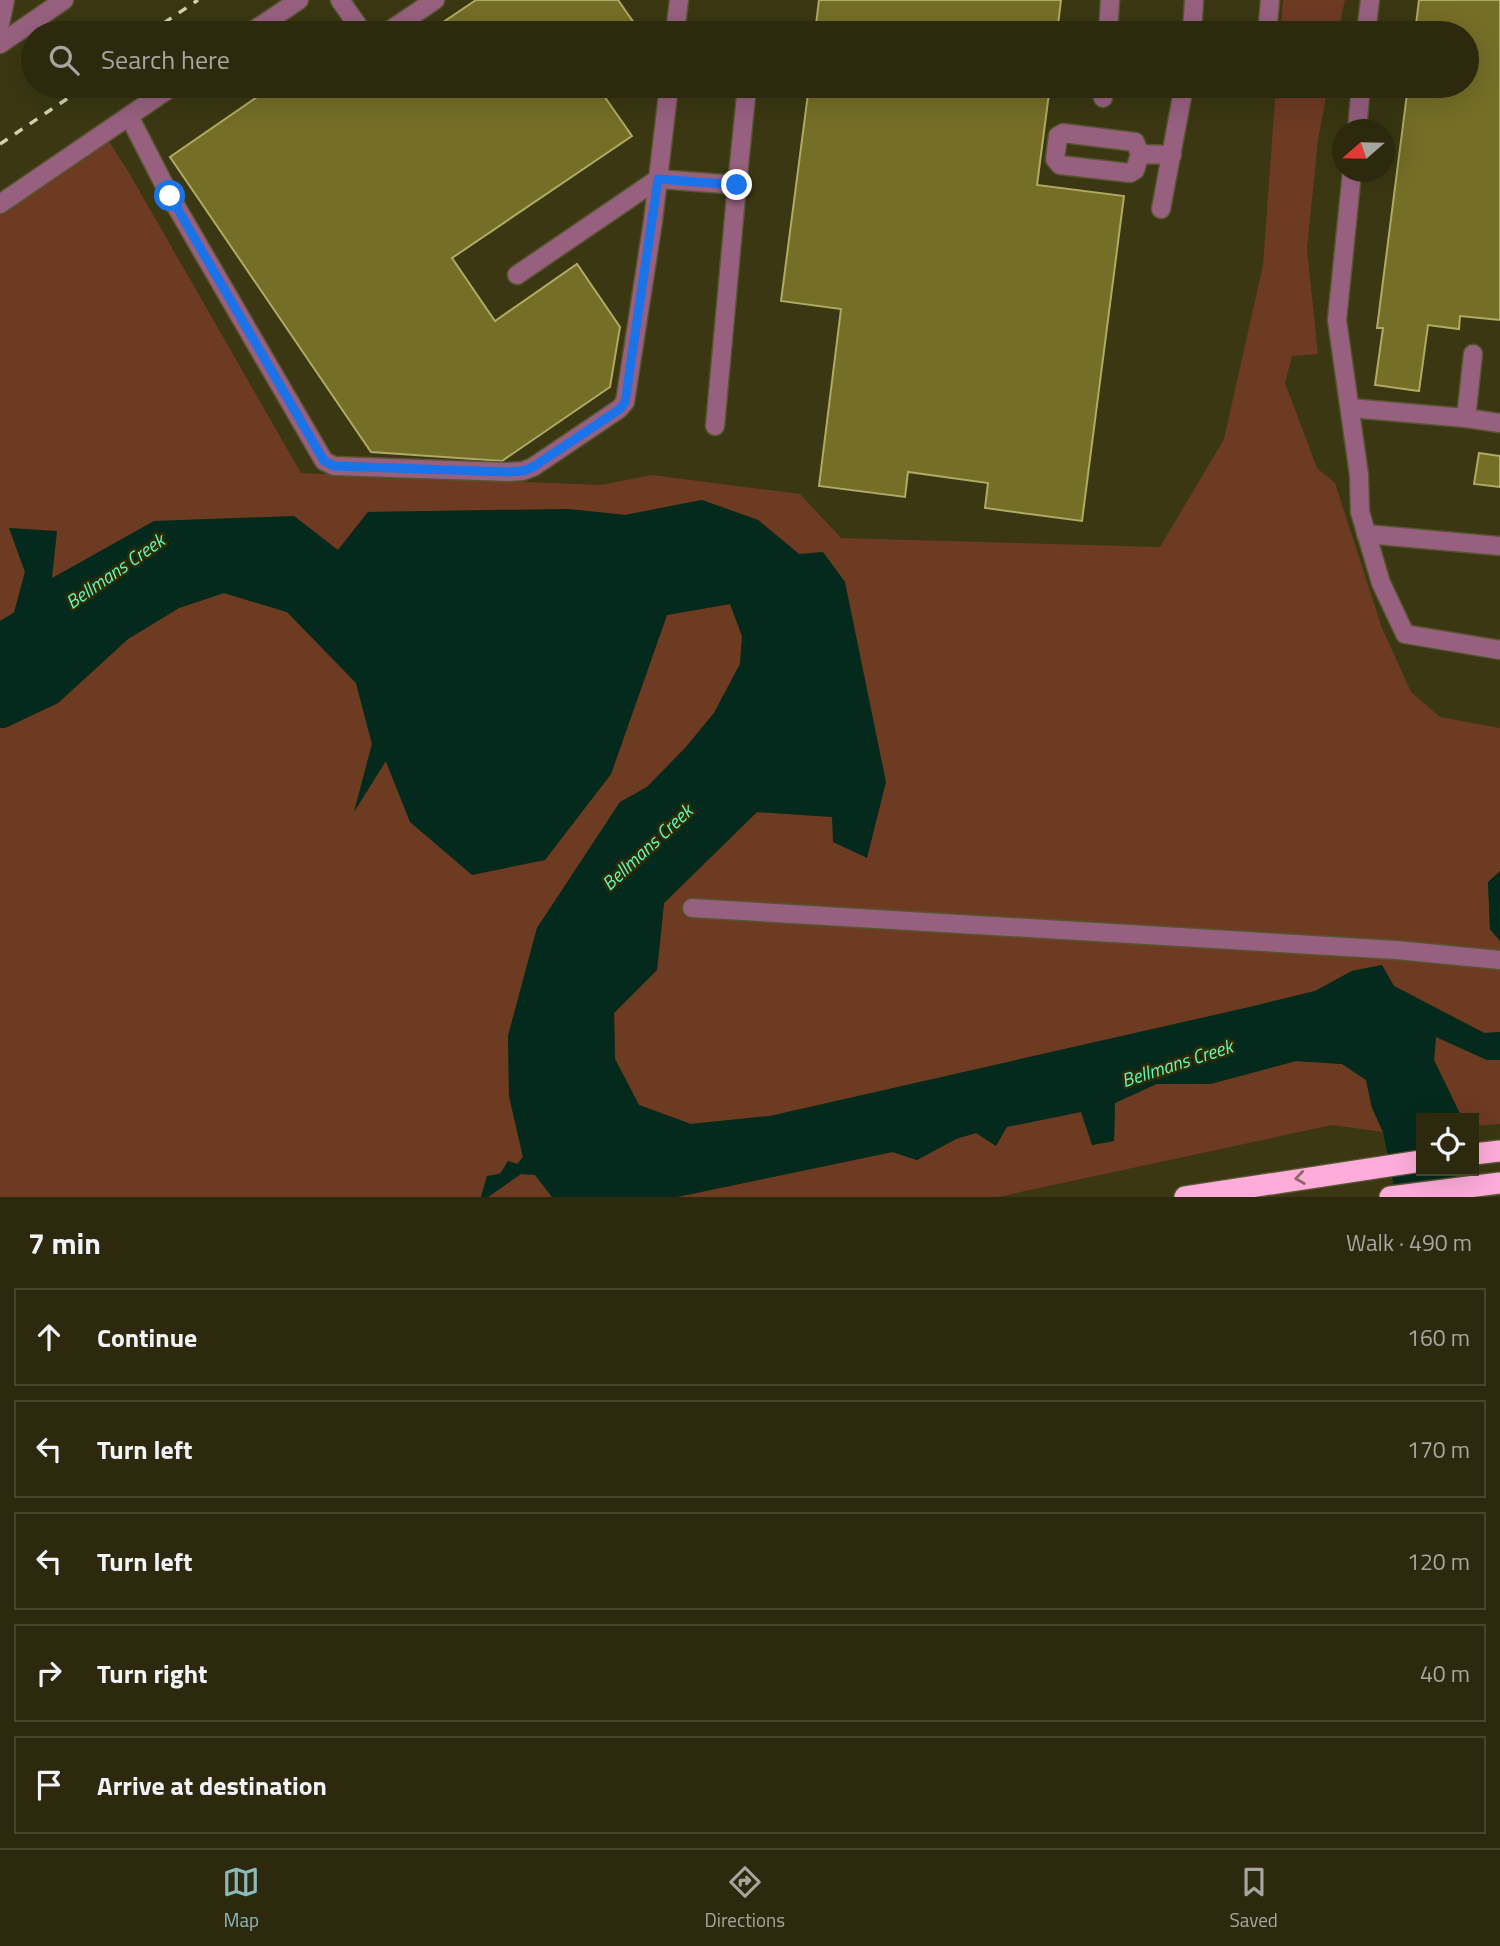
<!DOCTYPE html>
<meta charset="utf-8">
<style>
body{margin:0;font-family:"Titillium Web",sans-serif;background:#343117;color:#f1f3f6}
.controls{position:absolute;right:21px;bottom:21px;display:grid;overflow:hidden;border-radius:0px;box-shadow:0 7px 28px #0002}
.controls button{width:63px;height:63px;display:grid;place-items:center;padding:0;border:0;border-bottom:2px solid #48452e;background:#2c290e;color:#f1f3f6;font:35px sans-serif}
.compass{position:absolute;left:1332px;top:119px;width:63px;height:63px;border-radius:50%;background:#2c290e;box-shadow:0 7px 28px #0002;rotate:250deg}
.stop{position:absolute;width:21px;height:21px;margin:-16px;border:5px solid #1a73e8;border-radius:50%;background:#fff}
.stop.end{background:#1a73e8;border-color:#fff;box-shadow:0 2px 7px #0008}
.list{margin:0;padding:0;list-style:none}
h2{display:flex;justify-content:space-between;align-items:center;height:91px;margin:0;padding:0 28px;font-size:30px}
h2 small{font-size:23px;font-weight:400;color:#a6a69e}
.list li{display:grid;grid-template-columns:46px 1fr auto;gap:21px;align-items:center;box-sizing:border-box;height:98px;margin:0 14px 14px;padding:0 14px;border:2px solid #48452e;border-radius:0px}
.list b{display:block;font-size:26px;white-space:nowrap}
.list em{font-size:23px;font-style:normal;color:#a6a69e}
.icon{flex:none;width:38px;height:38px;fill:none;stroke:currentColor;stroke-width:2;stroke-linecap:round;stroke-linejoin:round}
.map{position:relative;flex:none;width:1500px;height:1197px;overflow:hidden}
.search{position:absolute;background:#2c290e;box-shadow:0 7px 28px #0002;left:21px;right:21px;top:21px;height:77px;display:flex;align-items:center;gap:18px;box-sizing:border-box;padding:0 24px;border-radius:38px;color:#a6a69e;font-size:26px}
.sheet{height:651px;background:#2c290e}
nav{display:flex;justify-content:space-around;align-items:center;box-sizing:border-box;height:98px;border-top:2px solid #48452e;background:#2c290e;font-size:19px;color:#a6a69e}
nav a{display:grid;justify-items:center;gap:4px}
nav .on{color:#8bbbb9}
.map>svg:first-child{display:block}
</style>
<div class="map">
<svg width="1500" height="1197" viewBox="0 0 1500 1197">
<rect width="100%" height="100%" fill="#3a3712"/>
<g fill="#6d3a22">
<path d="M1283,0H1345L1338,33H1280Z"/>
<path d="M1276,86H1328L1318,140L1307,249L1318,354L1292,356L1285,383L1317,468L1335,483L1382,628L1411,692L1440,717L1500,728V871L1488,882L1490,929L1500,941V1032L1485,1033L1394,986L1381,965L1352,971L1315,991L1254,1006L770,1116L691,1124L639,1105L615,1059L614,1013L657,970L664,903L757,812L832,817L867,858L799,554L758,520L702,500L625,515L568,509L368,512L338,550L86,561L52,579L10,528L25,572L14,612L0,621V210L106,137L128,171L301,473L601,485L652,475L800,494L841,538L1160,547L1224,439L1263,265Z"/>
<path d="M224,593L287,612L356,683L372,744L355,809L385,760L410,822L545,860L611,774L667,615L730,604L742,636L740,664L714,713L686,747L647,787L620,802L537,928L508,1036L509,1096L523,1157C514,1169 501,1174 487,1176L481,1197H0V728H5L58,703L128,639L179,608Z"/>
<path d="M1436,1037L1487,1060H1500V1124L1474,1126V1118H1462L1434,1060Z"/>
<path d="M1296,1061L1342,1064L1366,1080L1372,1108L1383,1132L1332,1125L998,1197H677L893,1152L917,1160L956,1139L976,1132L1082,1111L1092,1145L1114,1141L1115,1103L1157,1084H1210Z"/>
<path d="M521,1174L535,1175L552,1197H488Z"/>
</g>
<g fill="#042a1d">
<path d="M702,500L758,520L799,554L823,552L845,582L886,782L867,858L833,842L832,817L757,812L664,903L657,970L614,1013L615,1059L639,1105L691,1124L770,1116L1254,1006L1315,991L1352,971L1382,965L1394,986L1484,1033L1500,1032V1060H1487L1436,1037L1434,1060L1462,1118H1421V1171H1474V1159L1483,1197H1396L1383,1132L1372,1108L1366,1080L1342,1064L1296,1061L1210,1084H1156L1115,1103L1114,1141L1092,1145L1081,1112L1007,1127L996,1146L976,1133L956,1139L917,1160L892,1152L677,1197H552L535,1175L521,1174L488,1197H481L487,1176L500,1174L508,1161L518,1164L523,1157L509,1096L508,1036L537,928L620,802L647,787L686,747L714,713L740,664L742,636L730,604L667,615L611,774L545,860L472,875L410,822L386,761L354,812L372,744L356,683L287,612L224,593L179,608L128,639L58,703L5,728H0V621L14,613L25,572L9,528L57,531L52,578L154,521L294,516L338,550L368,512L568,509L625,515Z"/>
<path d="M1500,871V941L1490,929L1488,882Z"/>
</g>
<g fill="#746e27" stroke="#afaa64" stroke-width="2">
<path d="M476,0H618L641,33H427Z"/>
<path d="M819,0H1061L1057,33H815Z"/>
<path d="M1419,0H1500V320L1460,316L1459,329L1428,325L1419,391L1375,385L1383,328H1377L1408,86H1467V33H1415Z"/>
<path d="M273,86H597L632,136L452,258L495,321L577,264L620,327L610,387L502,461L371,452L170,157Z"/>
<path d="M809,86H1050L1037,185L1124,196L1082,521L985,508L988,483L908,472L905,497L819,486L841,309L781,301Z"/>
<path d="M1479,453L1500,456V487L1474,484Z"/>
</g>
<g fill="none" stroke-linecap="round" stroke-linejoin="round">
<defs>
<g id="minor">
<path d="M340,0L363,33"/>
<path d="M1268,23L1270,0"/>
<path d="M0,24L5,0"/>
<path d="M250,33L299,0"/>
<path d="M386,33L435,0"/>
<path d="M675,33L679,0"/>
<path d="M1108,33L1110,0"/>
<path d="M1192,33L1194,0"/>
<path d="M1366,33L1370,0"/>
<path d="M0,44L64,0"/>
<path d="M1103,98L1104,86"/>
<path d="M129,116L170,196L324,461L334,466L508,472L523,471L533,467L619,409L625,402L653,221L669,86"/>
<path d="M1357,130L1361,86"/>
<path d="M1140,154L1135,170L1130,173L1060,165L1055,159L1058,136L1063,133L1135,142L1140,154L1172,155"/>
<path d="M1352,172L1337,320L1359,475L1360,512L1381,583L1405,634L1500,650"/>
<path d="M737,185L747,86"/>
<path d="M0,204L173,86"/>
<path d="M1161,209L1184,86"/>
<path d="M517,275L658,179L737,185L715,426"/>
<path d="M1473,354L1466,418L1500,423"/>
<path d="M1350,408L1466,418"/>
<path d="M1366,534L1500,546"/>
<path d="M692,908L1396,950L1500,960"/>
</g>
<g id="highway">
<path d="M1474,1154L1500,1151"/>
<path d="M1185,1197L1421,1161"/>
<path d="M1390,1197L1500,1183"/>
</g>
</defs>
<use href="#minor" stroke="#575430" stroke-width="21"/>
<use href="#highway" stroke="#575430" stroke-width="24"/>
<use href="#minor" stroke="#97607f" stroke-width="18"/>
<use href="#highway" stroke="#feacda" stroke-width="21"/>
<g stroke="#d4d2ae" stroke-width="3.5" stroke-dasharray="9 9" stroke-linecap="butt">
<path d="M149,33L198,0"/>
<path d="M0,144L86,86"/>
</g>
</g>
<defs><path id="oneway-chevron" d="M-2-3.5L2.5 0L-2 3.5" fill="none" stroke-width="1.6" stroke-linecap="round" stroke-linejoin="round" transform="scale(1.75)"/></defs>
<use stroke="#8d6665" href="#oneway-chevron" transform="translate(1300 1178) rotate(172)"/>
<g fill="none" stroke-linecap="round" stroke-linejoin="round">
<path stroke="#1a73e8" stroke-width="9" d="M170,196L324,461L334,466L508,472L523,471L533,467L620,409L625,402L658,179L737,185"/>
</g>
<g text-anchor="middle" stroke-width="5" stroke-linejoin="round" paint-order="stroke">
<g font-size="19" font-style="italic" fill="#5ff9bf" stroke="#302d06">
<text transform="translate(115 571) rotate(-35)" y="7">Bellmans Creek</text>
<text transform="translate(647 847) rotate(-43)" y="7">Bellmans Creek</text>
<text transform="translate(1177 1063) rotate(-18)" y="7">Bellmans Creek</text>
</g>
</g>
</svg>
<div class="controls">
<button><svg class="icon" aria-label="locate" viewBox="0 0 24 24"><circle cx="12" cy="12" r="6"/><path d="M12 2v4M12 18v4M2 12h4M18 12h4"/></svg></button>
</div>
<svg class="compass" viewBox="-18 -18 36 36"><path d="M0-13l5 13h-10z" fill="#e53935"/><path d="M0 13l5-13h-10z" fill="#a6a69e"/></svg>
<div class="stop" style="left:170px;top:196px"></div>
<div class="stop end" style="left:737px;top:185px"></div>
<div class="search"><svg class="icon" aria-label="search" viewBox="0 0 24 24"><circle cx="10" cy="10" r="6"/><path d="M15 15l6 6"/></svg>Search here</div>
</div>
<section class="sheet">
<h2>7 min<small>Walk · 490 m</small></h2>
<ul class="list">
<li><svg class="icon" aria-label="ahead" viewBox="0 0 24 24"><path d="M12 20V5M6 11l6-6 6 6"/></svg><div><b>Continue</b></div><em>160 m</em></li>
<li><svg class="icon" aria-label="left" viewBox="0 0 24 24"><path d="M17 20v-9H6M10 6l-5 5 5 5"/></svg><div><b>Turn left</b></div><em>170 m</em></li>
<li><svg class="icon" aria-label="left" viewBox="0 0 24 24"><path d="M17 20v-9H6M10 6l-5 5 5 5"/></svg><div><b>Turn left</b></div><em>120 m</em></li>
<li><svg class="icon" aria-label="right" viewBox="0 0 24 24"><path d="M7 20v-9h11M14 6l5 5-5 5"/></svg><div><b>Turn right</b></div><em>40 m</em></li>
<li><svg class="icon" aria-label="arrive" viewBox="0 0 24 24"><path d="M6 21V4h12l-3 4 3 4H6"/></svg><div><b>Arrive at destination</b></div></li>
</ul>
</section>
<nav>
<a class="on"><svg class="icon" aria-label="map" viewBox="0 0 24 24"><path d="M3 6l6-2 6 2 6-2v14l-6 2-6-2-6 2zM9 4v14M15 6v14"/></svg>Map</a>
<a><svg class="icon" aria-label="directions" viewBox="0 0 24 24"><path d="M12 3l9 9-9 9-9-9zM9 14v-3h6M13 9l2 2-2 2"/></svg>Directions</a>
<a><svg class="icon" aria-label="saved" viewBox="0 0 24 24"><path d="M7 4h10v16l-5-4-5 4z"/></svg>Saved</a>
</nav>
